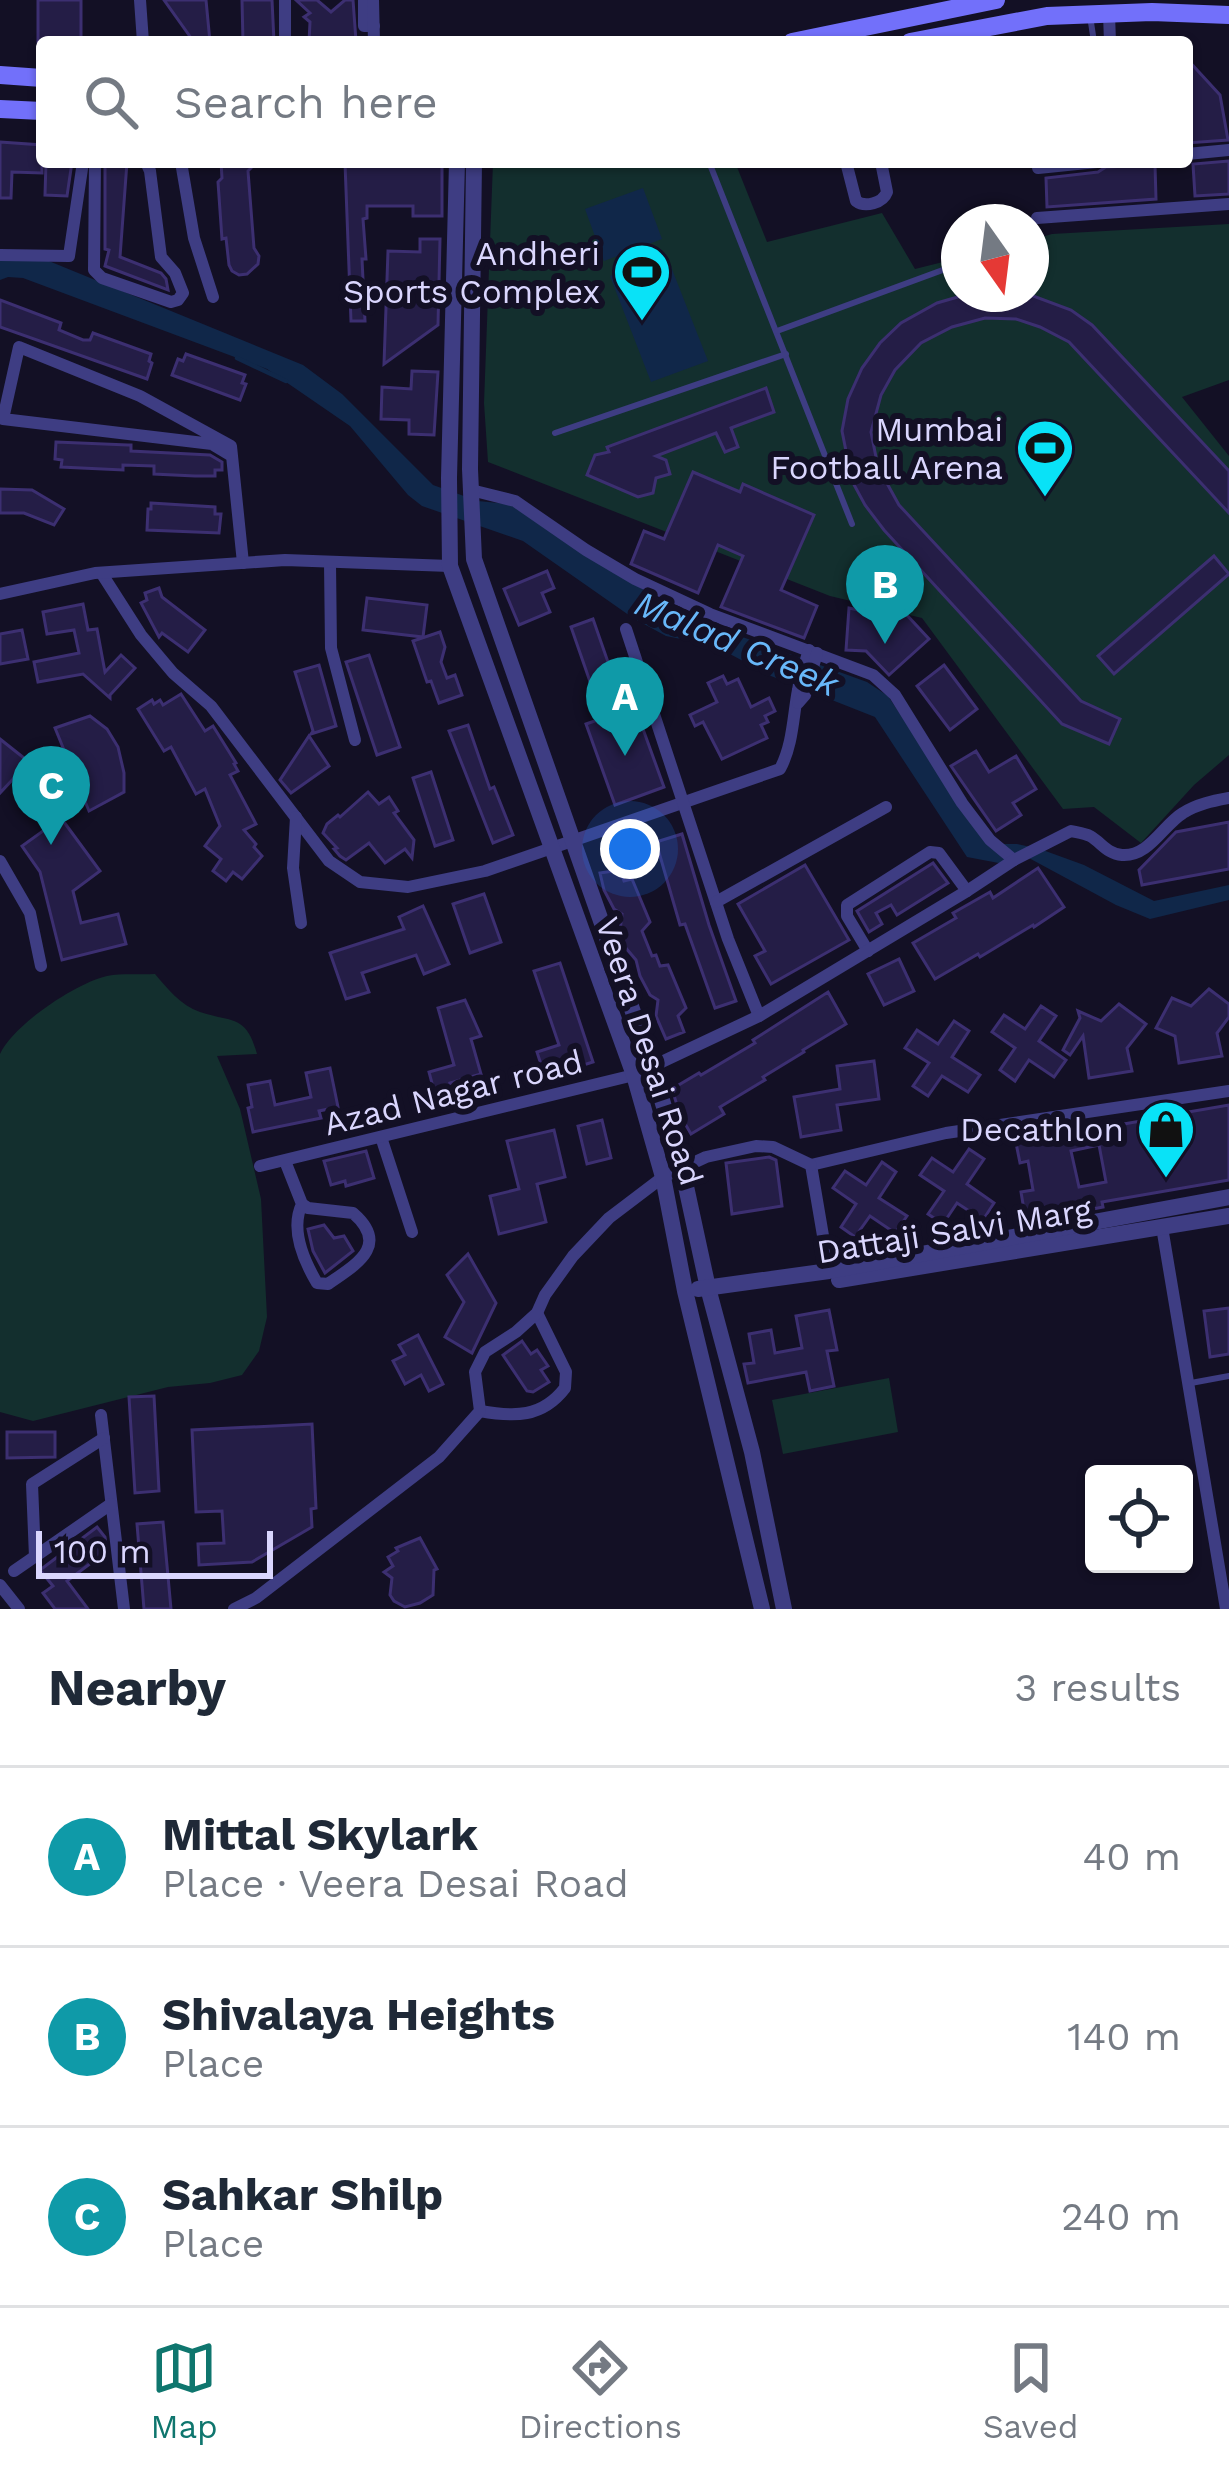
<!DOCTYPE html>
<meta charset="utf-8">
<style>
body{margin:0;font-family:"Work Sans",sans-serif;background:#f2f2f3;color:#1f2937}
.controls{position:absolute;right:36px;bottom:36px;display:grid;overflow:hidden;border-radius:12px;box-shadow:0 3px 9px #0004}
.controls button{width:108px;height:108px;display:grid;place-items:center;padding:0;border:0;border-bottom:3px solid #e0e1e3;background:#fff;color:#1f2937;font:60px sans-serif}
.compass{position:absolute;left:941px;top:204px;width:108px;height:108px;border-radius:50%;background:#fff;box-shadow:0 3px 9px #0004;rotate:166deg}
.scale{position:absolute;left:36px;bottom:30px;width:237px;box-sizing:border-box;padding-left:12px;border:6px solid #dad6fe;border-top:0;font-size:33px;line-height:42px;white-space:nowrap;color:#dad6fe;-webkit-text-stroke:9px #131025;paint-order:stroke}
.you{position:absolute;left:630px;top:849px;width:42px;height:42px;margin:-30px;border:9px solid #fff;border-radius:50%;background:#1a73e8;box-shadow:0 0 0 18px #1a73e833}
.badge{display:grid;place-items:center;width:78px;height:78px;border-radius:50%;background:#0f766e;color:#fff;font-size:39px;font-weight:700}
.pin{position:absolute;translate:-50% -99px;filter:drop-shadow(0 3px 6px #0008)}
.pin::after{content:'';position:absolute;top:63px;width:42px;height:36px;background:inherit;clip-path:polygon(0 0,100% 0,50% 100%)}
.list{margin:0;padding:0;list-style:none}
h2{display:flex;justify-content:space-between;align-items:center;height:156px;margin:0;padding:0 48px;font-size:51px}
h2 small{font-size:39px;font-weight:400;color:#747a83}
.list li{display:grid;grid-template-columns:78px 1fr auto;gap:36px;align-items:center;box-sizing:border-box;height:180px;padding:0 48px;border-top:3px solid #e0e1e3}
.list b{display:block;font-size:45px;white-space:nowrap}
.list p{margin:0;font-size:39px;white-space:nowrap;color:#747a83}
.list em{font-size:39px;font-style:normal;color:#747a83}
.icon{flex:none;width:66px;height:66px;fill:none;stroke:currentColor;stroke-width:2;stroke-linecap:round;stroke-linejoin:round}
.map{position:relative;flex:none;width:1229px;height:1609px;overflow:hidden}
.search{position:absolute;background:#fff;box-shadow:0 3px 9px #0004;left:36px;right:36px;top:36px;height:132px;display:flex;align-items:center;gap:30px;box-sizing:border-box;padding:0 42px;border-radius:12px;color:#747a83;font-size:45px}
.sheet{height:696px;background:#fff}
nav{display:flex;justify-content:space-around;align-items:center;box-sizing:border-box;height:168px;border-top:3px solid #e0e1e3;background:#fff;font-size:33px;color:#747a83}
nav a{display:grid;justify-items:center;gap:6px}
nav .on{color:#0f766e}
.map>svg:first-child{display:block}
</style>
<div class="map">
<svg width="1229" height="1609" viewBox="0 0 1229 1609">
<rect width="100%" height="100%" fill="#131025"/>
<g fill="#132f2e">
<path d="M493,162H735L767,242L882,213L915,269L959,258V294H1031V240L1052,234L1229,224V380L1182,397L1229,456V755L1194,785L1141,843L1094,807L1063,809L922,618L830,596L488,462L484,403Z"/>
<path d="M155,974C168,989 180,1005 200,1012C233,1023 246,1014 257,1054L217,1056L240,1109L261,1199L267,1317L259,1351L242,1375L210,1383L168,1387L33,1421L0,1412V1054C13,1025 76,983 107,976C122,973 140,975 155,974Z"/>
<path d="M889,1378L898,1432L783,1454L772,1400Z"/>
</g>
<g fill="#102749">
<path d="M643,188L662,239L604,261L585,209Z"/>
<path d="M666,254L708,361L651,382L610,276Z"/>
<path d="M0,257H39L303,365L342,394L433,485L478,501L509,504L687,617L867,682L888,696L987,844H1017L1040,849L1084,865L1154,901L1229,885V900L1150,919L1116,905L1027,857L1004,864L967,857L875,717L771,676L715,646L666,636L633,618L523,541L422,506L408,495L350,426L267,369L23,278L8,277L0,280Z"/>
</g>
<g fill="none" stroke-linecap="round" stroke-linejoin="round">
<path stroke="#102749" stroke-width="4.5" d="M237,358L286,381"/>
</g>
<g fill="#241d46" stroke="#3c2f71" stroke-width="3" fill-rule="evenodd">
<rect x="38" y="0" width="43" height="42"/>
<path d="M164,0H206L210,42H194Z"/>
<path d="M242,0H272L274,42H243Z"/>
<path d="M296,0H317L331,12L345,0H353L356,41L309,42L310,22L304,17L310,13Z"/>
<path d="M1187,59L1220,95L1228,140L1187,143Z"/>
<path d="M0,142L42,145V173L12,172L11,198H0Z"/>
<path d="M1229,161V194L1195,196L1193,164Z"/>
<path d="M46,162H72L67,196L45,195Z"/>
<path d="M105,162H127L120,257L161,273L166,279L168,290L105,266L109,250L105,249Z"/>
<path d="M221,162H257L248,171L254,248L259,256L258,264L247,274L239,275L232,271L229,265L226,238L222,239L218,182L222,178Z"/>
<path d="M442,162V216H413V206H367V218L363,219L366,259H362L365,321H351L345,163Z"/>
<path d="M1155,165L1156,199L1047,207L1046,178L1098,172L1106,167Z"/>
<path d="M420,239H440L438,325L384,364L388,251L420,252Z"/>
<path d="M968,294H1028L1071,310L1092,325L1229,471V513L1069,342L1040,327L1016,319L985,318L952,327L921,343L895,370L881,395L871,432L878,467L899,505L1081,701L1120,719L1109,744L1062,724L884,530L865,505L852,481L842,431L848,399L862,368L880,343L901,323L937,303Z"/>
<path d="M0,300L61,323L59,330L83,340H90L93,333L151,354L149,361L152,363L147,379L0,327Z"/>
<path d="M186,354L245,375L242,383L246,384L240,400L172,375L178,359L183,361Z"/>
<path d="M412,371L438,372L434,435L409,434V420L381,419L382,387L411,389Z"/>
<path d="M766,388L774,412L731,428L738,447L725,452L716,433L656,456L666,460L670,474L656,478L653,493L638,497L587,475L595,455L609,452L607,447Z"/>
<path d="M56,442L128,445H131V451L210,455L222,462V470H215V476H195L154,474V466L123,465V470L61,467L62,460L55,459Z"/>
<path d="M693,472L740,492L743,484L814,515L781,590L817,606L804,638L721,607L743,556L718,545L698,593L631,564L644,531L664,539Z"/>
<path d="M0,489L32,490L64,509L54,525L24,513H0Z"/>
<path d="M151,503L215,507V514H221L219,533L147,530L148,509H151Z"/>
<path d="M1214,556L1229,574L1114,674L1098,656Z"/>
<path d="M547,571L554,588L542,593L550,612L519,625L504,589Z"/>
<path d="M159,588L162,597L205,630L188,652L162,633L159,637L141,603L147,600L145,593Z"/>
<path d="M367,598L427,605L423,637L363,630Z"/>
<path d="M83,604L88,630L97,629L105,672L121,655L135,668L110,695V698L83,674L38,682L34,662L79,653L74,630L47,634L43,612Z"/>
<path d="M849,608L896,618L903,611L929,639L889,675L866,651L846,650Z"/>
<path d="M593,619L616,685L594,693L571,627Z"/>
<path d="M22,630L28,659L0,664V634Z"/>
<path d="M440,632L445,647L441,662L447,678L455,675L462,695L439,703L431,681L427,682L413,641Z"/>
<path d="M369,655L400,747L377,755L346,662Z"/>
<path d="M319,665L336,726L311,734L313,731L295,672Z"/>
<path d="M944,665L977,709L950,730L917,686Z"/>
<path d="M723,676L727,684L738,679L751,707L769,698L775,711L765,716L768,722L761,725L767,738L722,759L703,722L695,726L690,715L717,702L708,683Z"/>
<path d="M181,694L205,731L213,726L236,763L234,764L238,771L230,775L256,824L244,830L256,844L254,847L262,856L242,879L233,872L226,881L213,871L221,859L205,846L220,826L205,789L196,794L171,747L164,751L138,709L152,700L154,704L160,700L163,705Z"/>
<path d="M635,707L664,787L615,805L586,724Z"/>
<path d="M90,716L107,729L118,747L124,773V792L89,811L55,728Z"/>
<path d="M468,725L490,789L494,787L513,835L493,843L449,731Z"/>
<path d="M309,736L329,766L291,793L280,780Z"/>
<path d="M0,739L29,762L0,793Z"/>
<path d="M976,751L989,772L1016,756L1036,789L1013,803L1021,815L996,831L951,766Z"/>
<path d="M431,772L453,840L435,846L413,778Z"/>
<path d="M368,792L379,804L389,797L398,811L394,813L414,840L412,858L405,849L385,863L369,843L346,860L340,856L334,849L337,848L323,833L327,824L338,815L340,817Z"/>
<path d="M61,818L100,871L73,891L81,923L118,914L126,944L62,960L40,872L22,846Z"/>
<path d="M1229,822V869L1142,885L1139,870L1176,832Z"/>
<path d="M682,834L709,925L736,1001L715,1008L685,924L680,925L656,842Z"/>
<path d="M933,863L948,883L897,915L891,905L876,913L882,924L869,932L857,911Z"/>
<path d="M805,865L849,940L771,984L755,956L765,951L738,904Z"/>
<path d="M1038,868L1064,907L1034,927L1033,925L980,957L978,954L935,979L913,943L956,918L953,913L990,892L993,898Z"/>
<path d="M620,870L624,881L632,879L650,922L642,931L652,956L656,955L660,966L668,965L686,1008L678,1016L684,1032L666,1039L656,1016L658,1000L650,995L640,976L636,960L625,947L620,931L622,914L614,909L604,890L600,873Z"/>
<path d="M484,894L501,942L470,953L453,904Z"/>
<path d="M423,906L449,964L424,974L416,955L362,973L369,992L346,999L330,953L404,929L399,917Z"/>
<path d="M899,959L914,991L884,1005L868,974Z"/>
<path d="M560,963L593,1062L545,1077L537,1052L559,1045L534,971Z"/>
<path d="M1209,989L1229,1004V1017L1217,1033L1222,1056L1179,1063L1175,1036L1156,1028L1172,998L1191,1006Z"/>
<path d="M828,992L846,1024L803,1050L804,1052L763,1077L765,1080L720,1107L724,1114L691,1134L680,1115L672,1089L699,1073L701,1075L755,1043L753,1040Z"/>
<path d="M465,1000L481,1036L471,1039L481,1074L450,1083L451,1086L434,1091L429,1072L454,1065L438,1008Z"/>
<path d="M1119,1004L1146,1024L1127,1048L1132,1071L1089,1078L1083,1036L1070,1055L1063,1050L1080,1018L1078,1011L1101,1021Z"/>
<path d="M1041,1006L1056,1016L1039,1041L1066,1060L1054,1077L1029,1060L1015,1081L1000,1070L1015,1048L992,1032L1004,1015L1025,1029Z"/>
<path d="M954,1021L969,1031L952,1057L980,1075L968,1092L942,1076L928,1096L913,1086L929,1063L905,1048L917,1030L938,1044Z"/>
<path d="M874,1061L879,1099L837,1105L841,1130L801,1137L794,1097L840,1089L837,1066Z"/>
<path d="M330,1068L338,1107L319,1111L321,1118L253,1132L248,1108L252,1107L248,1085L270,1081L275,1105L311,1097L306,1073Z"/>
<path d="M1229,1105V1180L1102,1202L1103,1207L1026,1222L1021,1192L1033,1190L1028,1161L1020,1163L1014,1133L1081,1124L1083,1131L1141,1121L1146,1149L1176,1144L1171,1115ZM1099,1145L1106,1182L1079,1187L1071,1151Z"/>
<path d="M602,1120L611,1158L587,1164L578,1126Z"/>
<path d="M554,1130L565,1177L537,1184L546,1222L499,1234L490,1196L519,1189L507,1141Z"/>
<path d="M969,1149L984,1159L967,1184L994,1203L983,1220L957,1203L943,1224L928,1214L944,1191L920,1175L932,1158L953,1172Z"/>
<path d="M366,1151L374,1178L346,1186L345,1181L331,1185L324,1161Z"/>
<path d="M769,1157L776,1160L782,1206L732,1214L726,1163Z"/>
<path d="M882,1162L896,1172L879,1198L907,1216L895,1233L870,1216L855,1237L841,1227L856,1204L833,1188L845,1171L866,1185Z"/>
<path d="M324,1225L334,1238L344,1236L353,1251L325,1273L313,1251L308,1229Z"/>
<path d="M468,1254L496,1303L472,1353L445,1337L464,1302L447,1275Z"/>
<path d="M1229,1308V1354L1210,1357L1204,1311Z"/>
<path d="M829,1310L837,1350L827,1351L834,1386L810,1391L806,1372L748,1383L744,1364L754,1363L749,1334L771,1330L775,1353L802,1348L796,1316Z"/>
<path d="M418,1335L443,1384L429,1391L421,1375L405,1384L393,1361L405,1355L399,1345Z"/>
<path d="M522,1341L531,1354L537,1350L548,1366L541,1370L549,1382L533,1392L527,1391L503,1355Z"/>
<path d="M154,1396L159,1491L135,1493L129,1397Z"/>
<path d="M312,1424L316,1508L311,1509L312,1527L252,1562L199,1565L198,1544L224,1543L222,1511L196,1512L192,1430Z"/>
<path d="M7,1432H55V1457L7,1458Z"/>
<path d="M163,1522L171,1609H144L137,1524Z"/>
<path d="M97,1527L105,1537L107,1551L67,1581L88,1609H55L43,1593L53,1586L40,1570Z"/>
<path d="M420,1538L437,1569L434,1570L433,1595L420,1603L405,1607L394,1601L390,1595L392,1578L384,1572L393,1566L388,1557L398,1551L396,1548Z"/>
</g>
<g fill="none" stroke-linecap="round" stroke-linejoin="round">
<g stroke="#3e3d83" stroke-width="6">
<path d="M1090,16L1094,42"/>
<path d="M709,162L852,524"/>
<path d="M777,331L959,264"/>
<path d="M555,433L786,354"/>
<path d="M1191,1383L1229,1376"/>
</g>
<g stroke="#3e3d83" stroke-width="12">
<path d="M140,0L143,42"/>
<path d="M285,0V42"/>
<path d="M364,0V26H374"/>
<path d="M373,0L374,42"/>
<path d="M1109,14L1110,42"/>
<path d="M1187,154L1229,150"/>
<path d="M95,162L94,270L102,278L171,302L178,300L183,293L175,273L161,257L150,171L146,162"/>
<path d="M181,162L194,238L213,297"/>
<path d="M846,162L856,201C865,208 883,203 887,192L881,162"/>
<path d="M1038,168L1097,162"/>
<path d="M1037,218L1229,204"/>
<path d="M0,255L69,256L83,162"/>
<path d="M232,456L212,444L3,419L19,347L140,396L231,446L243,563"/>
<path d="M471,490L515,501L586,550L635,579L710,614L873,675L895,695L962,803L990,840L1014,860"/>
<path d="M330,563L331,648L355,740"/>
<path d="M102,574L141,635L173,673L211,706L329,861L360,882L408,887L485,871L780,769C793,745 793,716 798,690C800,676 805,663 809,650"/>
<path d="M0,594L95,573L285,560L450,566"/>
<path d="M626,629L728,939L759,1016"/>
<path d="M798,703L805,695L817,653"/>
<path d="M296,817L293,868L301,923"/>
<path d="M0,861L30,913L41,966"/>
<path d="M716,902L886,807"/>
<path d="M868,951L847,916V905L930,852L939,853L967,891"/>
<path d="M381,1137L412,1232"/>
<path d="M285,1161L302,1204L308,1208L353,1213C391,1246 355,1265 328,1284L317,1283C304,1261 290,1229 302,1204"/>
<path d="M260,1166L634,1075L759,1016L967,891L1014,860L1071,831C1075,832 1086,834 1090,836C1101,842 1107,854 1122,855C1149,857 1163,825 1183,813C1197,804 1213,801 1229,798"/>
<path d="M1162,1227L1226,1609"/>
<path d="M829,1271L811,1165L946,1133L1229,1091"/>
<path d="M480,1411C514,1417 542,1418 565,1388L566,1372L537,1313"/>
<path d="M101,1415L124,1609"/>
<path d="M35,1557L32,1484L104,1438"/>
<path d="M14,1571L111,1504"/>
<path d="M0,1585L19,1609"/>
<path d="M234,1609L256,1598L439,1457L480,1411L475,1372L485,1352L516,1332L537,1313L545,1295L573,1256L609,1218L663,1177L706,1157L756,1146L773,1147L811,1165"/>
</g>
<g stroke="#3e3d83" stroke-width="16">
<path d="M457,162L449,478L450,566L634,1075L663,1177L685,1291L762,1609"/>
<path d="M474,162L470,469L474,559L652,1066L682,1168L708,1288L752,1452L784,1609"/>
<path d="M839,1280L1229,1216"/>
<path d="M698,1289L829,1271L1229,1197"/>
</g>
<g stroke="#7270fa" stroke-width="18">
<path d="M792,42L996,0"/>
<path d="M910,42L1047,16L1152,12L1229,15"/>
<path d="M0,75L42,78"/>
<path d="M0,109L42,111"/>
</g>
</g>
<defs>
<symbol id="stadium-pin" viewBox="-11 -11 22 30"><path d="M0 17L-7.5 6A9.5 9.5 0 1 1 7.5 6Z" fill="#09e2f7" stroke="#131025"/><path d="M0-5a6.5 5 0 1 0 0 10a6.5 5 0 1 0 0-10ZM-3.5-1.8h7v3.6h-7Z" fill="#111"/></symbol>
<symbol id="shop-pin" viewBox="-11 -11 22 30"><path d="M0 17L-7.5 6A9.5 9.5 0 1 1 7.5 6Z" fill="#09e2f7" stroke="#131025"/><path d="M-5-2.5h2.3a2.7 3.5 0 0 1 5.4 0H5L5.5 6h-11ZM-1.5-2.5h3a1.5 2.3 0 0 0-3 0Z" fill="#111"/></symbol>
</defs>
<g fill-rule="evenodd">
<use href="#stadium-pin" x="609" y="239" width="66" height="90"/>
<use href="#stadium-pin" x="1012" y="415" width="66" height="90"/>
<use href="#shop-pin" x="1133" y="1096" width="66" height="90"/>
</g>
<g text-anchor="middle" stroke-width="12" stroke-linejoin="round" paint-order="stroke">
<g font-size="33" fill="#dad6fe" stroke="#131025" text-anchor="end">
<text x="600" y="265">Andheri<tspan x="600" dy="38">Sports Complex</tspan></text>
<text x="1003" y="441">Mumbai<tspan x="1003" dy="38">Football Arena</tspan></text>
<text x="1124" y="1141">Decathlon</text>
</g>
<g font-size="33" fill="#dad6fe" stroke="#131025">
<text transform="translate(650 1051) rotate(72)" y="12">Veera Desai Road</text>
<text transform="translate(453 1092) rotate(-14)" y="12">Azad Nagar road</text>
<text transform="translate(954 1230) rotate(-9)" y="12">Dattaji Salvi Marg</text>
</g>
<g font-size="36" font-style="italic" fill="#68b8fa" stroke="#131025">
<text transform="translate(737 643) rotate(23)" y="13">Malad Creek</text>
</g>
</g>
</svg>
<div class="controls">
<button><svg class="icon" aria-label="locate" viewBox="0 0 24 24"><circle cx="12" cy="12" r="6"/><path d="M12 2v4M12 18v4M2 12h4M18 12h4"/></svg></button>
</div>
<svg class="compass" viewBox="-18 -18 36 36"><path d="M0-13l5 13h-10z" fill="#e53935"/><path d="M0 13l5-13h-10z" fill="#747a83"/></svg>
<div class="scale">100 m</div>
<div class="you"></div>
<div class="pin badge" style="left:625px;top:756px;background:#0f9aa8">A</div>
<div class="pin badge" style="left:885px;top:644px;background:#0f9aa8">B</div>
<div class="pin badge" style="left:51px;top:845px;background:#0f9aa8">C</div>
<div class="search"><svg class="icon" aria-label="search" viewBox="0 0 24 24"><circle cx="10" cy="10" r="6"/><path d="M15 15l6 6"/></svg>Search here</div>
</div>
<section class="sheet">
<h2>Nearby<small>3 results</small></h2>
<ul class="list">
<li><span class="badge" style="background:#0f9aa8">A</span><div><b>Mittal Skylark</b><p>Place · Veera Desai Road</p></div><em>40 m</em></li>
<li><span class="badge" style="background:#0f9aa8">B</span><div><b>Shivalaya Heights</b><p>Place</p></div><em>140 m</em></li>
<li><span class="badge" style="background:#0f9aa8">C</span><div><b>Sahkar Shilp</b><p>Place</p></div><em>240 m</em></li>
</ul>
</section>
<nav>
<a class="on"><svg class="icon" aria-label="map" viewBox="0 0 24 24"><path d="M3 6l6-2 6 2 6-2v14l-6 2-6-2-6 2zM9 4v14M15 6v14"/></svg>Map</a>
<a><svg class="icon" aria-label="directions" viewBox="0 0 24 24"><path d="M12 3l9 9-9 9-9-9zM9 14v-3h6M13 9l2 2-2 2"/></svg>Directions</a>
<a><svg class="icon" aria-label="saved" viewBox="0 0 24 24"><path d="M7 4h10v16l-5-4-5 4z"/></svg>Saved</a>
</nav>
